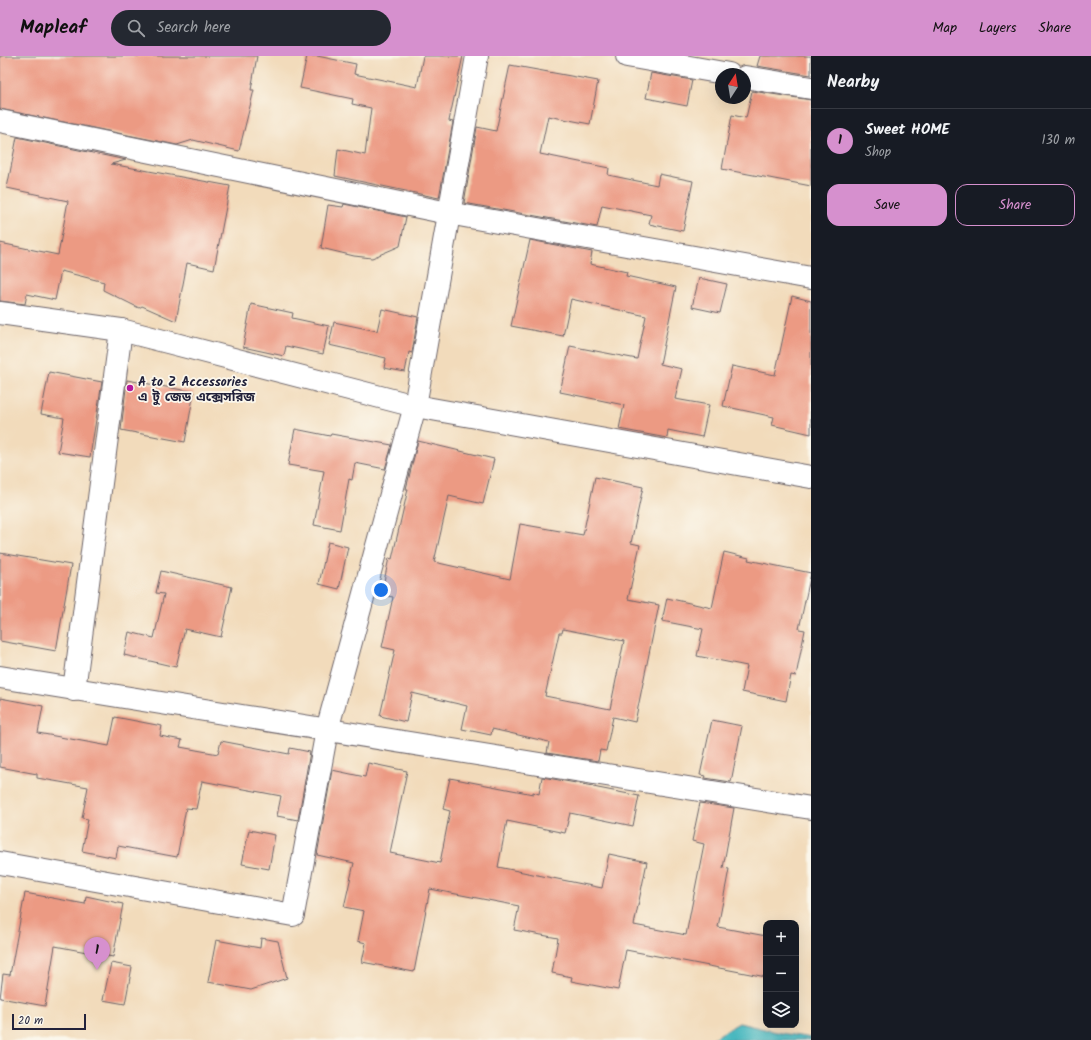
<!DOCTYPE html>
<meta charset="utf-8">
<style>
body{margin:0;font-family:Kalam,"Noto Sans Bengali",sans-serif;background:#242831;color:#f1f3f6}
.controls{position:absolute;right:12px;bottom:12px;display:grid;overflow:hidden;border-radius:8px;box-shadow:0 4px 16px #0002}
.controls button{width:36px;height:36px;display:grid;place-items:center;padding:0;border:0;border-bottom:1px solid #363941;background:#171b24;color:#f1f3f6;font:20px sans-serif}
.compass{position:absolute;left:715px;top:12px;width:36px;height:36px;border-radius:50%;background:#171b24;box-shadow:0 4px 16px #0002;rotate:12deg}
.scale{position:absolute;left:12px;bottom:10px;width:74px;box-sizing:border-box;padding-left:4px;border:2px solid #22223b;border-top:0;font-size:11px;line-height:14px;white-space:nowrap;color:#22223b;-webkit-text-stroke:3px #fbf7ec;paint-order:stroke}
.you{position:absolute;left:381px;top:534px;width:14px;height:14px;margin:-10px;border:3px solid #fff;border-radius:50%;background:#1a73e8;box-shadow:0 0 0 6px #1a73e833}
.badge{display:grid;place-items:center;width:26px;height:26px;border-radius:50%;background:#d690ce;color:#111;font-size:13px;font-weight:700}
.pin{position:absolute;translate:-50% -33px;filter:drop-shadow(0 1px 2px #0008)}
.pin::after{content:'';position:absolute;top:21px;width:14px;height:12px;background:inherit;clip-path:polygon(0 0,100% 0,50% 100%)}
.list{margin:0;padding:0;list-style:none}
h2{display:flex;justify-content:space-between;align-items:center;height:52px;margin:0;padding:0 16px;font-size:17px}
h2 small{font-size:13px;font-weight:400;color:#9ea1a6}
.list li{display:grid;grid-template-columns:26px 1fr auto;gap:12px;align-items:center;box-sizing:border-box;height:64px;padding:0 16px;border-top:1px solid #363941}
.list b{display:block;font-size:15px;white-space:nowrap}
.list p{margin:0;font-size:13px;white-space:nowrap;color:#9ea1a6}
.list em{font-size:13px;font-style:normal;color:#9ea1a6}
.actions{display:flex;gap:8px;padding:12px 16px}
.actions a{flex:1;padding:9px 0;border:1px solid #d690ce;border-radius:12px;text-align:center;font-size:14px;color:#d690ce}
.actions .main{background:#d690ce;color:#111}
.icon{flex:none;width:22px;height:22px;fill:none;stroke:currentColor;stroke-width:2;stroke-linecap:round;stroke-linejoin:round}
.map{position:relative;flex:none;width:811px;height:984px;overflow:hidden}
header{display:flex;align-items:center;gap:24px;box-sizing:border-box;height:56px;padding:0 20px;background:#d690ce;color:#111}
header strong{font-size:19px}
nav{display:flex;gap:22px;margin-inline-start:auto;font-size:14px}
.search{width:280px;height:36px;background:#242831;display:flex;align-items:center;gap:10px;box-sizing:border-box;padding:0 14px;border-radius:22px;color:#9ea1a6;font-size:15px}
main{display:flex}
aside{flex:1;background:#171b24}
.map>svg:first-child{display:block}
</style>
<header>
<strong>Mapleaf</strong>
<div class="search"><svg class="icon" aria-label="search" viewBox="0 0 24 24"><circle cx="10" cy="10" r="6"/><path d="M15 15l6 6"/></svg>Search here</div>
<nav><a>Map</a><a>Layers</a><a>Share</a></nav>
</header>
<main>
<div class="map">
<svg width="811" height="984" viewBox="0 0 811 984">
<rect width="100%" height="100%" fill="#fbf7ec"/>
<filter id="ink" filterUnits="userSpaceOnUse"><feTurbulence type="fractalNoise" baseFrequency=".025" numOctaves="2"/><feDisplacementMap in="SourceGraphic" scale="8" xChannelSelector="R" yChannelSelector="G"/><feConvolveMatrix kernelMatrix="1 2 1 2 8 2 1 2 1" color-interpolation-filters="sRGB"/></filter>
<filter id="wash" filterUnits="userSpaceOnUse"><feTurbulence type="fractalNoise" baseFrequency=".012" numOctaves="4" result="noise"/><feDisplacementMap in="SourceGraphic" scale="16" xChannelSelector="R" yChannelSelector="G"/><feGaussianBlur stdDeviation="0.9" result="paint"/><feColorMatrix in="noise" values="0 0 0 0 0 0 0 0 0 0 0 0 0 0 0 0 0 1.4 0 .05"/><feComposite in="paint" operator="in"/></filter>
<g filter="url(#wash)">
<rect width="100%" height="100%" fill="#f2dbbb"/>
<path fill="#49b8bf" stroke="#366d7d" d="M739,967L781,977L811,982V984H710Z"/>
<g id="blocks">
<g fill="#ec9a83" fill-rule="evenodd">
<path d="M0,0H257L251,34H254L239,95L193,84L177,89L0,53Z"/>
<path d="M307,0H317L356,8L354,18L417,31L423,0H463L449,65L453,66L439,142L335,120L338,93L365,99L371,52L352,48L353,43L300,32Z"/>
<path d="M760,0H811V19L757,10Z"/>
<path d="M510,9L598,25L590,68L548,60L540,98L609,112L608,119L657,129L659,118L693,125L683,175L649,168L651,159L602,149L597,171L464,147L477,71L496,75Z"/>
<path d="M651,17L692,24L687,50L646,42Z"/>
<path d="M752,35L811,44V130L722,113L732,59L746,62Z"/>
<path d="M17,81L126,104L111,108L230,130L214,213L187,207L176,265L142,250L139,252L103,234L104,226L61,215L55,244L27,238L25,248L0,245V187L58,199L68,145L7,132Z"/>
<path d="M344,148L406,161L400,190L372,202L354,200L321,192L328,149L343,151Z"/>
<path d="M530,184L592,196L590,208L627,216L626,220L676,231L660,308L682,313L675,343L709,349L702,381L668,374L667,382L619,373L624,349L560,336L570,290L637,303L646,260L571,243L563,280L511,270Z"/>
<path d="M699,222L727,228L720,257L692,251Z"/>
<path d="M792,240L811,245V378L772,369L774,361L723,350L732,310L775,319Z"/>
<path d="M251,248L293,257L292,262L329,270L323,298L286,290L284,300L243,291Z"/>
<path d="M382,253L418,261L412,297L409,296L405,316L384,312L386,302L329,289L334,266L377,275Z"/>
<path d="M49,316L102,326L90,401L58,396L64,362L41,358Z"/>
<path d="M127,324L194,336L185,386L121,374Z"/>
<path d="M295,373L330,380L331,378L392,389L385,413L355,407L352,424L349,423L340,474L314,469L324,415L288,409Z"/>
<path d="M418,385L494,403L483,448L449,440L434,506L510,523L520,468L583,479L595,421L643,431L631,487L640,489L628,543L659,549L635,666L613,661L606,695L600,694L598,705L547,697L549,686L492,673L491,679L462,673L467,650L412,637L406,666L380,660L395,594L382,591L393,541L381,539L389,502L392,503L408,433H406ZM563,573L624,585L610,653L545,640L559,577H562Z"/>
<path d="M328,486L348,491L339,533L319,528Z"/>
<path d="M724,496L749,502L748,504L811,517L799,573L805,574L796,620L791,619L786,645L742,636L747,610L697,600L703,573L662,565L667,542L712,552Z"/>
<path d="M0,497L71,509L56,595L0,585Z"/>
<path d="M161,515L232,531L221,581L185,573L176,611L124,599L129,576L154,582L164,538L156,537Z"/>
<path d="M0,642L43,650L38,677L109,690L115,661L162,670L160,680L182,684L180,691L218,698L221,685L289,698L290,692L310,696L298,764L277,760L281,740L202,725L196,753L186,752L177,801L118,790L116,802L82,795L88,763L82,762L88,731L37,722V718L0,711Z"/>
<path d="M712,664L742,670L731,726L705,722L706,720L700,719Z"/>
<path d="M368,707L407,715L390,797L440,807L450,755L443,753L450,722L533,738V736L539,738L542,721L593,730V731L639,740L633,770L570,757L565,777L507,765L498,811L602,832L609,798L647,806L634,869L686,879L704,788L692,785L700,747L734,752L723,812L729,813L718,871L766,880V921L626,894L618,934L571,925L572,921L552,917L558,882L514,874L519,850L430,833L414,916L362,906L366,887L358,885L364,855L344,851L354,807L317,799L332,714L365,721Z"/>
<path d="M249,774L275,779L269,813L242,808Z"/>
<path d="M25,837L85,848L86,840L123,848L113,901L55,890L45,950L0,942L3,918L10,919Z"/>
<path d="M261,882L278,885L287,922L251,934L208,926L216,884L260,892Z"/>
<path d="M111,907L132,911L125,948L103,944Z"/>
</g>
</g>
</g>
<g filter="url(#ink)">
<use href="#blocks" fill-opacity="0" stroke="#6b6368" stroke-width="1"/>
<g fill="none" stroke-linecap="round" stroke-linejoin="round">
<defs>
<g id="minor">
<path d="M627,0L729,18"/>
<path d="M745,21L811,32"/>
<path d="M0,65L448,157L811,222"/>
<path d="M0,257L121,274L415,350L811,421"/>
<path d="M0,621L811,752"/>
<path d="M74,634L121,274"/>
<path d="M0,807L293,859L327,674L415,350L477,0"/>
</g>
</defs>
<use href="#minor" stroke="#6b6368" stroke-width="24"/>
<use href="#minor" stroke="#fff" stroke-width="22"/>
</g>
</g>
<circle fill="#b5179e" stroke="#fbf7ec" stroke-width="1.5" cx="130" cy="332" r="4"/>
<g text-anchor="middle" stroke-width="3.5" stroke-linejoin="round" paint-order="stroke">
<g font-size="13" font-weight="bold" fill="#22223b" stroke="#fbf7ec" text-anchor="start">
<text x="138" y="330">A to Z Accessories<tspan x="138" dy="15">এ টু জেড এক্সেসরিজ</tspan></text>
</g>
</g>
</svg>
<div class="controls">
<button>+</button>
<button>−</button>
<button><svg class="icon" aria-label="layers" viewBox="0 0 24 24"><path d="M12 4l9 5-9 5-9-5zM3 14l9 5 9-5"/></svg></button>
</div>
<svg class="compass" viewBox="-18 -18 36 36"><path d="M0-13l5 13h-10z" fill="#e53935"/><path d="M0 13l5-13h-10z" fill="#9ea1a6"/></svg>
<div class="scale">20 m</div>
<div class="you"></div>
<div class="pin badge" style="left:97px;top:914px">1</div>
</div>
<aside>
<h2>Nearby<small></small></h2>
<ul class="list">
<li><span class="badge">1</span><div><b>Sweet HOME</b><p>Shop</p></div><em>130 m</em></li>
</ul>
<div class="actions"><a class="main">Save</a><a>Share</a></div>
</aside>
</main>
